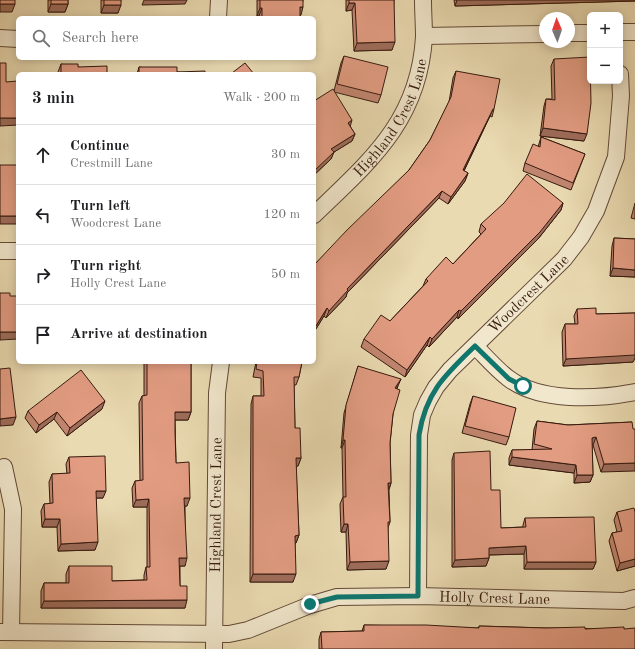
<!DOCTYPE html>
<meta charset="utf-8">
<style>
body{margin:0;font-family:"Old Standard TT",serif;background:#f6f6f6;color:#202124}
.controls{position:absolute;right:12px;top:12px;display:grid;overflow:hidden;border-radius:6px;box-shadow:0 2px 10px #0003}
.controls button{width:36px;height:36px;display:grid;place-items:center;padding:0;border:0;border-bottom:1px solid #e0e0e0;background:#fff;color:#202124;font:20px sans-serif}
.compass{position:absolute;left:539px;top:12px;width:36px;height:36px;border-radius:50%;background:#fff;box-shadow:0 2px 10px #0003;rotate:358deg}
.stop{position:absolute;width:12px;height:12px;margin:-9px;border:3px solid #0f766e;border-radius:50%;background:#fff}
.stop.end{background:#0f766e;border-color:#fff;box-shadow:0 1px 4px #0008}
.list{margin:0;padding:0;list-style:none}
h2{display:flex;justify-content:space-between;align-items:center;height:52px;margin:0;padding:0 16px;font-size:17px}
h2 small{font-size:13px;font-weight:400;color:#757577}
.list li{display:grid;grid-template-columns:26px 1fr auto;gap:12px;align-items:center;box-sizing:border-box;height:60px;padding:0 16px;border-top:1px solid #e0e0e0}
.list b{display:block;font-size:15px;white-space:nowrap}
.list p{margin:0;font-size:13px;white-space:nowrap;color:#757577}
.list em{font-size:13px;font-style:normal;color:#757577}
.icon{flex:none;width:22px;height:22px;fill:none;stroke:currentColor;stroke-width:2;stroke-linecap:round;stroke-linejoin:round}
.map{position:relative;flex:none;width:635px;height:649px;overflow:hidden}
.search{position:absolute;background:#fff;box-shadow:0 2px 10px #0003;left:16px;top:16px;width:300px;height:44px;display:flex;align-items:center;gap:10px;box-sizing:border-box;padding:0 14px;border-radius:6px;color:#757577;font-size:15px}
.panel{position:absolute;background:#fff;box-shadow:0 2px 10px #0003;left:16px;top:72px;width:300px;height:292px;border-radius:6px}
.map>svg:first-child{display:block}
</style>
<div class="map">
<svg width="635" height="649" viewBox="0 0 635 649">
<rect width="100%" height="100%" fill="#eadab1"/>
<filter id="stains"><feTurbulence type="fractalNoise" baseFrequency=".005" numOctaves="4"/><feColorMatrix values="0 0 0 0 .2 0 0 0 0 .09 0 0 0 0 .02 0 0 0 .5 -.17"/></filter>
<radialGradient id="worn" r=".72"><stop offset=".6" stop-color="#630" stop-opacity="0"/><stop offset="1" stop-color="#630" stop-opacity=".3"/></radialGradient>
<g fill="none" stroke-linecap="round" stroke-linejoin="round">
<defs>
<g id="street">
<path d="M218,18L219,0"/>
<path d="M620,32H635"/>
<path d="M569,33H590"/>
<path d="M424,36L545,34"/>
<path d="M0,38L18,39"/>
<path id="s1" d="M314,215C370,161 419,121 424,37C424,25 423,12 423,0"/>
<path d="M0,251H18"/>
<path d="M475,346C486,357 496,369 508,378C540,403 598,399 635,392"/>
<path d="M4,467L13,509L11,632"/>
<path id="s2" d="M418,596L419,435L422,415L428,401L436,387L450,370L564,259L581,237L596,211L616,157L621,96L620,74"/>
<path id="s3" d="M0,632L229,634L248,630L310,605L337,597L418,596L624,601L635,598"/>
<path id="s4" d="M214,649L217,393L221,362"/>
</g>
</defs>
<use href="#street" stroke="#634a37" stroke-width="18"/>
<use href="#street" stroke="#f1e7cc" stroke-width="16"/>
</g>
<g fill="#c28670" stroke="#361a0e">
<path d="M48,0H68V4L65,12H48Z"/>
<path d="M101,0H121L118,13H101Z"/>
<path d="M257,0H303L300,15V18H259V16H257Z"/>
<path d="M346,0H394L392,50L354,51L352,10L346,11Z"/>
<path d="M454,0H635V1L455,6Z"/>
<path d="M344,56L381,95L378,103L334,92L350,126L355,134L352,141L334,152L331,159L314,175V101L334,91L341,63Z"/>
<path d="M554,59L584,141L540,136L544,106L546,99H552L551,66Z"/>
<path d="M61,64L78,67L107,74H58V72Z"/>
<path d="M139,67L177,72L205,74H137Z"/>
<path d="M456,71L494,109L492,117L490,116L464,171L468,173L465,181L448,204L439,198L347,293L346,297L326,318L324,316L314,332V265L409,170L430,140L449,102L453,78Z"/>
<path d="M541,137L585,154L571,190L523,171L525,163L538,147Z"/>
<path d="M563,203L561,210L538,239L458,319L457,317L429,347L427,345L405,377L361,347L364,339L390,321L423,286L426,279L453,264L481,234L479,232L481,224Z"/>
<path d="M635,203V219L631,218Z"/>
<path d="M614,238L635,239V277L610,276L612,246Z"/>
<path d="M577,309L596,314L635,313V358L633,362L563,366L562,332L565,324H575L574,316Z"/>
<path d="M144,362H191V412L188,420H175L176,463L187,506H185V566H180V586L185,608H41V591L44,583H66V574L69,566L112,581L144,580V575L146,567H147V507H133L132,488L135,481H140L139,403L142,396H144Z"/>
<path d="M256,362H302L299,377L296,385H294L295,428L301,458L298,466H296L299,535L296,543H295L293,582H250L251,404L253,396H261V378L253,377Z"/>
<path d="M358,366L398,386L397,389L393,414L390,443L391,483L389,490L390,522L388,528L386,569L347,570L346,532H341L340,504L343,497L342,448H341L344,413Z"/>
<path d="M473,396L509,437L506,445L462,433L470,404Z"/>
<path d="M102,409L67,436L54,419L36,433L25,418L28,411Z"/>
<path d="M537,421L568,425L632,422L601,472L593,445H592L593,475L590,482L574,483V473L509,465V458L512,450H532L534,429Z"/>
<path d="M454,453L501,528L523,527V525L525,518L596,562L593,569H524V554L489,555V558L486,566L452,567V460Z"/>
<path d="M69,457L103,498H96L95,550L58,551L57,527H42L41,511L44,504H50L49,482L52,474H67L66,464Z"/>
<path d="M617,512L635,566L617,571L609,541L612,533L617,532L614,520Z"/>
<path d="M364,625L479,628V626L546,628L624,629L635,649H319V639L321,632L362,631Z"/>
</g>
<g fill="#9e6d5b" stroke="#361a0e">
<path d="M144,0H187L185,4L142,5Z"/>
<path d="M457,0H635V1L455,6Z"/>
<path d="M349,3H355L352,10L346,11Z"/>
<path d="M0,4H15L12,12H0Z"/>
<path d="M51,4H68L65,12H48Z"/>
<path d="M104,5H121L118,13H101Z"/>
<path d="M300,7H303L301,15H297Z"/>
<path d="M260,8H262L259,16H257Z"/>
<path d="M395,42L392,50L354,51L357,43Z"/>
<path d="M493,109L490,116L461,177L463,170Z"/>
<path d="M0,118H18V125L0,126Z"/>
<path d="M352,120L350,127L348,123Z"/>
<path d="M543,128L587,134L584,141L540,136Z"/>
<path d="M355,134L352,141L334,152L331,159L314,175V171L331,149Z"/>
<path d="M468,173L465,181L448,204L451,197Z"/>
<path d="M442,191L439,198L347,293L346,297L326,318L329,311L347,289Z"/>
<path d="M563,203L561,210L538,239L458,319L461,311Z"/>
<rect x="0" y="216" width="18" height="8"/>
<path d="M613,268L635,270V277L610,276Z"/>
<path d="M327,308L324,316L314,332V329Z"/>
<path d="M459,310L457,317L429,347L432,339Z"/>
<path d="M0,332H18V339L0,340Z"/>
<path d="M430,337L427,345L405,377L407,370Z"/>
<path d="M635,350V358L633,362L563,366L566,359Z"/>
<path d="M401,379L398,386L392,396L395,388Z"/>
<path d="M105,401L102,409L67,436L70,428Z"/>
<path d="M57,412L54,419L36,433L39,425Z"/>
<path d="M175,412H191L188,420H172Z"/>
<path d="M16,417L13,425L0,426V419Z"/>
<path d="M596,437L593,445H589L592,438Z"/>
<path d="M343,440H345L342,448H341Z"/>
<path d="M512,457L576,465L574,473L509,465Z"/>
<path d="M296,458H301L298,466H293Z"/>
<path d="M635,463V471L601,472L604,464Z"/>
<path d="M577,475H593L590,482L574,483Z"/>
<path d="M388,483H391L388,491Z"/>
<path d="M96,491H106L103,498H93Z"/>
<path d="M184,498H190L187,506H181Z"/>
<path d="M149,499L147,507H133L136,500Z"/>
<path d="M45,519H60L57,527H42Z"/>
<path d="M344,524H348L346,532H341Z"/>
<path d="M299,535L296,543H293L295,536Z"/>
<path d="M98,542L95,550L58,551L61,544Z"/>
<path d="M526,546L524,554L486,555L489,548Z"/>
<path d="M179,558H187L185,566H177Z"/>
<path d="M489,558L486,566L452,567L455,560Z"/>
<path d="M635,559V566L617,571L620,563Z"/>
<path d="M389,561L386,569L347,570L350,562Z"/>
<path d="M527,562H596L593,569H524Z"/>
<path d="M253,574H296L293,582H250Z"/>
<path d="M187,600L185,608H41L44,601Z"/>
</g>
<g fill="#e29c82" stroke="#361a0e">
<rect x="0" y="0" width="15" height="4"/>
<rect x="51" y="0" width="17" height="4"/>
<rect x="104" y="0" width="17" height="5"/>
<path d="M260,0H303V7H300V18H262V8H260Z"/>
<path d="M349,0H394L395,42L357,43L355,3H349Z"/>
<path d="M344,56L388,67L381,95L337,84Z"/>
<path d="M590,57L591,103L587,134L543,128L546,99L555,100L554,59Z"/>
<path d="M0,63H6V82L18,81V118H0Z"/>
<path d="M245,63L254,74H233L232,73Z"/>
<path d="M61,64H78V67L107,66V74H61Z"/>
<path d="M139,67H177V72L205,71V74H139Z"/>
<path d="M456,71L500,79L494,109H493L463,170L468,173L451,197L442,191L347,289L348,290L329,311L327,308L314,329V265L347,230L409,170L430,140L451,97Z"/>
<path d="M333,89L352,120L348,123L355,134L331,149L334,152L314,171V114L315,112L314,110V101Z"/>
<path d="M541,137L585,154L573,183L525,163L533,144L540,147Z"/>
<rect x="0" y="165" width="18" height="51"/>
<path d="M527,174L563,203L540,232L461,311L459,310L432,339L430,337L407,370L364,339L381,315L390,321L428,281L426,279L446,257L453,264L486,229L481,224L504,203Z"/>
<path d="M614,238L635,239V270L613,268Z"/>
<path d="M0,293H10V296H18V332H0Z"/>
<path d="M596,308V314L635,313V355L566,359L565,324H578L577,309Z"/>
<path d="M147,362H191V412H175V431L176,463L189,462L190,498H184L187,558H179L180,586H187V600L44,601V583H69V566H112V581L147,580L146,567H150L149,499L136,500L135,481L143,480L142,396L147,395Z"/>
<path d="M257,362H302L299,377H294L295,428H300L301,458H296L299,535L295,536L296,574H253V396H264L263,371L256,369Z"/>
<path d="M358,366L401,379L395,388L400,390L393,414L390,443L391,483H388L390,522H388L389,561L350,562L348,524H344L343,497H346L345,440H343L346,405Z"/>
<path d="M10,368L16,417L0,419V369Z"/>
<path d="M81,370L105,401L70,428L57,412L39,425L28,411Z"/>
<path d="M473,396L516,408L509,437L465,426Z"/>
<path d="M537,421L568,425L632,422L633,429H635V463L604,464L596,437L592,438L593,475H577L576,465L512,457V450L552,449L534,444Z"/>
<path d="M490,451L491,490H500L501,528L526,527L525,518L594,517L596,562H527L526,546L489,548V558L455,560L454,453Z"/>
<path d="M105,456L106,491H96L98,542L61,544L60,519H45L44,504L53,503L52,474L70,473L69,457Z"/>
<path d="M634,508L635,512V559L620,563L612,533L622,531L617,512Z"/>
<path d="M364,625H426L479,628V626L546,628L585,627V629L624,627V629L635,628V649H322L321,632L364,631Z"/>
</g>
<g fill="none" stroke-linecap="round" stroke-linejoin="round">
<path stroke="#0f766e" stroke-width="5" d="M310,604L337,597L418,596L419,435C426,392 445,375 475,346L509,379L523,386"/>
</g>
<g text-anchor="middle" stroke-width="4" stroke-linejoin="round" paint-order="stroke">
<g font-size="15" fill="#361a0e" stroke="#f1e7cc">
<text dy="5" stroke="none"><textPath href="#s1" startOffset="126">Highland Crest Lane</textPath></text>
<text dy="5" stroke="none"><textPath href="#s2" startOffset="344">Woodcrest Lane</textPath></text>
<text dy="5" stroke="none"><textPath href="#s4" startOffset="144">Highland Crest Lane</textPath></text>
<text dy="5" stroke="none"><textPath href="#s3" startOffset="501">Holly Crest Lane</textPath></text>
</g>
</g>
<rect width="100%" height="100%" filter="url(#stains)"/>
<rect width="100%" height="100%" fill="url(#worn)"/>
</svg>
<div class="controls">
<button>+</button>
<button>−</button>
</div>
<svg class="compass" viewBox="-18 -18 36 36"><path d="M0-13l5 13h-10z" fill="#e53935"/><path d="M0 13l5-13h-10z" fill="#757577"/></svg>
<div class="stop" style="left:523px;top:386px"></div>
<div class="stop end" style="left:310px;top:604px"></div>
<div class="search"><svg class="icon" aria-label="search" viewBox="0 0 24 24"><circle cx="10" cy="10" r="6"/><path d="M15 15l6 6"/></svg>Search here</div>
<section class="panel">
<h2>3 min<small>Walk · 200 m</small></h2>
<ul class="list">
<li><svg class="icon" aria-label="ahead" viewBox="0 0 24 24"><path d="M12 20V5M6 11l6-6 6 6"/></svg><div><b>Continue</b><p>Crestmill Lane</p></div><em>30 m</em></li>
<li><svg class="icon" aria-label="left" viewBox="0 0 24 24"><path d="M17 20v-9H6M10 6l-5 5 5 5"/></svg><div><b>Turn left</b><p>Woodcrest Lane</p></div><em>120 m</em></li>
<li><svg class="icon" aria-label="right" viewBox="0 0 24 24"><path d="M7 20v-9h11M14 6l5 5-5 5"/></svg><div><b>Turn right</b><p>Holly Crest Lane</p></div><em>50 m</em></li>
<li><svg class="icon" aria-label="arrive" viewBox="0 0 24 24"><path d="M6 21V4h12l-3 4 3 4H6"/></svg><div><b>Arrive at destination</b></div></li>
</ul>
</section>
</div>
